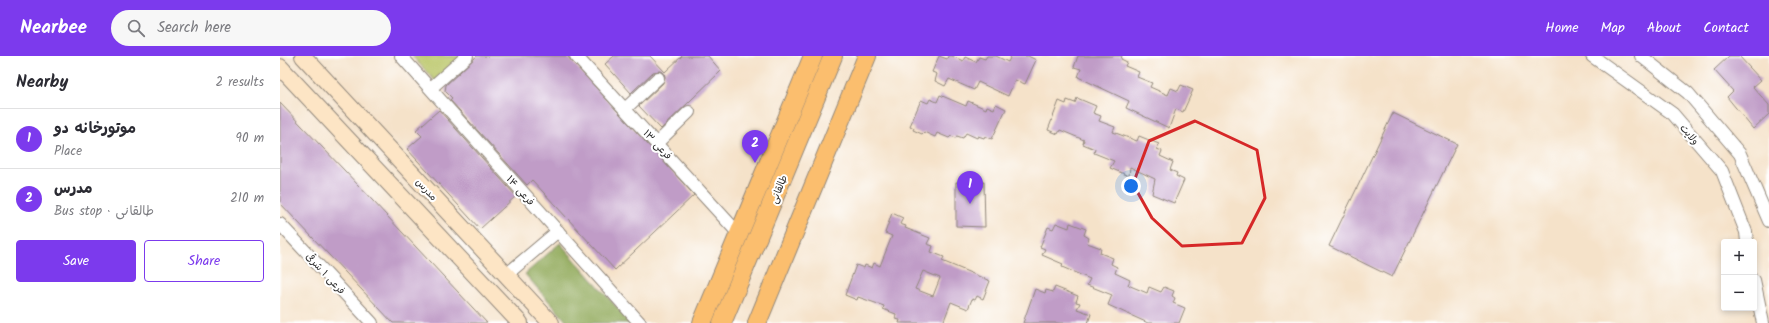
<!DOCTYPE html>
<meta charset="utf-8">
<style>
body{margin:0;font-family:Kalam,"Playpen Sans Arabic",sans-serif;background:#f7f7f7;color:#2b2b33}
.controls{position:absolute;right:12px;bottom:12px;display:grid;overflow:hidden;border-radius:4px;box-shadow:0 2px 6px #0003}
.controls button{width:36px;height:36px;display:grid;place-items:center;padding:0;border:0;border-bottom:1px solid #e1e1e2;background:#fff;color:#2b2b33;font:20px sans-serif}
.you{position:absolute;left:851px;top:130px;width:14px;height:14px;margin:-10px;border:3px solid #fff;border-radius:50%;background:#1a73e8;box-shadow:0 0 0 6px #1a73e833}
.badge{display:grid;place-items:center;width:26px;height:26px;border-radius:50%;background:#7c3aed;color:#fff;font-size:13px;font-weight:700}
.pin{position:absolute;translate:-50% -33px;filter:drop-shadow(0 1px 2px #0008)}
.pin::after{content:'';position:absolute;top:21px;width:14px;height:12px;background:inherit;clip-path:polygon(0 0,100% 0,50% 100%)}
.list{margin:0;padding:0;list-style:none}
h2{display:flex;justify-content:space-between;align-items:center;height:52px;margin:0;padding:0 16px;font-size:17px}
h2 small{font-size:13px;font-weight:400;color:#7c7c81}
.list li{display:grid;grid-template-columns:26px 1fr auto;gap:12px;align-items:center;box-sizing:border-box;height:60px;padding:0 16px;border-top:1px solid #e1e1e2}
.list b{display:block;font-size:15px;white-space:nowrap}
.list p{margin:0;font-size:13px;white-space:nowrap;color:#7c7c81}
.list em{font-size:13px;font-style:normal;color:#7c7c81}
.actions{display:flex;gap:8px;padding:12px 16px}
.actions a{flex:1;padding:9px 0;border:1px solid #7c3aed;border-radius:4px;text-align:center;font-size:14px;color:#7c3aed}
.actions .main{background:#7c3aed;color:#fff}
.icon{flex:none;width:22px;height:22px;fill:none;stroke:currentColor;stroke-width:2;stroke-linecap:round;stroke-linejoin:round}
.map{position:relative;flex:none;width:1489px;height:267px;overflow:hidden}
header{display:flex;align-items:center;gap:24px;box-sizing:border-box;height:56px;padding:0 20px;background:#7c3aed;color:#fff}
header strong{font-size:19px}
nav{display:flex;gap:22px;margin-inline-start:auto;font-size:14px}
.search{width:280px;height:36px;background:#f7f7f7;display:flex;align-items:center;gap:10px;box-sizing:border-box;padding:0 14px;border-radius:22px;color:#7c7c81;font-size:15px}
main{display:flex}
aside{flex:1;background:#fff}
.map>svg:first-child{display:block}
</style>
<header>
<strong>Nearbee</strong>
<div class="search"><svg class="icon" aria-label="search" viewBox="0 0 24 24"><circle cx="10" cy="10" r="6"/><path d="M15 15l6 6"/></svg>Search here</div>
<nav><a>Home</a><a>Map</a><a>About</a><a>Contact</a></nav>
</header>
<main>
<aside>
<h2>Nearby<small>2 results</small></h2>
<ul class="list">
<li><span class="badge">1</span><div><b>موتورخانه دو</b><p>Place</p></div><em>90 m</em></li>
<li><span class="badge">2</span><div><b>مدرس</b><p>Bus stop · طالقانی</p></div><em>210 m</em></li>
</ul>
<div class="actions"><a class="main">Save</a><a>Share</a></div>
</aside>
<div class="map">
<svg width="1489" height="267" viewBox="0 0 1489 267">
<rect width="100%" height="100%" fill="#fff"/>
<filter id="ink" filterUnits="userSpaceOnUse"><feTurbulence type="fractalNoise" baseFrequency=".025" numOctaves="2"/><feDisplacementMap in="SourceGraphic" scale="8" xChannelSelector="R" yChannelSelector="G"/><feConvolveMatrix kernelMatrix="1 2 1 2 8 2 1 2 1" color-interpolation-filters="sRGB"/></filter>
<filter id="wash" filterUnits="userSpaceOnUse"><feTurbulence type="fractalNoise" baseFrequency=".012" numOctaves="4" result="noise"/><feDisplacementMap in="SourceGraphic" scale="16" xChannelSelector="R" yChannelSelector="G"/><feGaussianBlur stdDeviation="0.9" result="paint"/><feColorMatrix in="noise" values="0 0 0 0 0 0 0 0 0 0 0 0 0 0 0 0 0 1.4 0 .05"/><feComposite in="paint" operator="in"/></filter>
<g filter="url(#wash)">
<rect width="100%" height="100%" fill="#f5e2c9"/>
<path fill="#b9c566" stroke="#727848" d="M132,0H187L158,28Z"/>
<path fill="#92aa5b" stroke="#5e6a43" d="M280,187L351,267H288L245,218Z"/>
<g id="blocks">
<g fill="#c09cc7" fill-rule="evenodd">
<path d="M197,0H287L414,139L335,214L252,124L247,129L170,44L172,42L165,35L166,29Z"/>
<path d="M334,0H370L385,16L402,0H428L441,15L381,73L359,50L383,27L385,21L384,17L380,15L373,16L351,37L325,8Z"/>
<path d="M659,0L667,3L668,0H672L683,5L685,1L696,6L699,1L705,3L707,0H716L728,6L731,0H748L756,4L745,28L735,24L728,40L698,26L694,34L669,23L665,30L655,25L657,18L652,16Z"/>
<path d="M798,0H842L841,3L847,6L845,10L859,16L857,21L872,27L870,31L888,39L891,32L898,35L901,29L913,34L903,56L896,53L889,72L846,52L849,45L798,21L801,13L794,11Z"/>
<path d="M1449,0H1459L1481,24L1473,31L1489,49V58L1473,73L1447,41L1453,35L1434,14Z"/>
<path d="M660,39L686,50L688,45L706,53L707,50L714,53L716,48L726,53L712,83L705,80L704,82L698,80L697,82L686,77L683,82L677,80L676,82L671,80L669,82L657,77L655,81L644,76L642,78L633,74L634,72L630,70L641,44L648,47L650,43L657,46Z"/>
<path d="M797,42L816,50L813,57L821,60L819,65L835,71L833,76L857,85L859,80L879,88L877,93L882,95L880,100L893,106L890,114L897,117L896,120L904,124L894,147L872,138L875,123L850,111L849,120L830,112L834,105L814,97L815,93L803,88L804,84L780,74L778,78L768,74L779,45L786,48L787,44L795,47Z"/>
<path d="M0,47L64,114L207,267H113L98,251L0,147Z"/>
<path d="M159,54L236,140L200,173L127,93L142,80L136,74Z"/>
<path d="M1113,57L1177,88L1112,221L1049,190Z"/>
<path d="M676,126H704L705,171L676,170Z"/>
<path d="M612,157L623,162L620,168L626,170L625,172L650,182L647,188L653,190L651,196L664,201L662,205L710,225L703,243L697,240L695,244L692,243L688,253L671,246L663,267H619L620,264L615,263L616,258L603,253L604,250L578,241L577,244L565,239L576,209L584,212L585,209L592,212L594,207L600,210L612,180L605,177ZM643,215L660,222L653,240L635,233Z"/>
<path d="M776,167L789,172L790,167L806,173L804,179L809,182L807,187L821,192L820,197L833,202L831,208L837,211L835,217L850,224L848,229L867,237L869,231L881,236L884,231L894,235L892,240L895,242L893,247L905,252L899,267H868L828,249L832,239L807,229L810,223L782,211L783,208L762,199L765,193L760,191L768,171L773,173Z"/>
<path d="M775,231L798,240L796,246L800,247L797,253L811,258L808,267H743L755,233L765,237L766,234L773,236Z"/>
</g>
</g>
</g>
<g filter="url(#ink)">
<use href="#blocks" fill-opacity="0" stroke="#90867a" stroke-width="1"/>
<g fill="none" stroke-linecap="round" stroke-linejoin="round">
<defs>
<g id="street">
<path d="M121,0L360,267"/>
<path d="M296,0L459,178"/>
<path d="M1312,0L1393,58L1442,115L1466,176L1467,186"/>
<path d="M1361,0L1408,37L1460,98L1489,165"/>
<path d="M151,32L187,0"/>
<path d="M345,53L378,22"/>
<path d="M377,87L409,56"/>
<path d="M0,168L92,267"/>
<path d="M226,219L278,175"/>
<path d="M1474,224L1483,267"/>
</g>
<g id="secondary">
<path d="M23,0L271,267"/>
<path d="M0,11L240,267"/>
</g>
<g id="primary">
<path d="M422,267L533,0"/>
<path d="M442,267L553,0"/>
<path d="M477,267L587,0"/>
</g>
</defs>
<use href="#street" stroke="#90867a" stroke-width="14"/>
<use href="#secondary" stroke="#90867a" stroke-width="18"/>
<use href="#primary" stroke="#90867a" stroke-width="20"/>
<use href="#street" stroke="#fff" stroke-width="12"/>
<use href="#secondary" stroke="#fde5c5" stroke-width="16"/>
<use href="#primary" stroke="#fbbe6e" stroke-width="18"/>
</g>
</g>
<path fill="none" stroke="#d62828" stroke-width="3" stroke-linejoin="round" d="M915,65L977,94L985,142L962,187L902,190L872,162L853,128L869,85Z"/>
<g text-anchor="middle" stroke-width="4" stroke-linejoin="round" paint-order="stroke">
<g font-size="10" fill="#2b2b2b" stroke="#fff">
<text transform="translate(1410 78) rotate(49)" y="4">ولایت</text>
<text transform="translate(378 88) rotate(47)" y="4">فرعی ۱۳</text>
<text transform="translate(147 133) rotate(47)" y="4">مدرس</text>
<text transform="translate(498 133) rotate(-68)" y="4">طالقانی</text>
<text transform="translate(241 134) rotate(48)" y="4">فرعی ۱۴</text>
<text transform="translate(46 217) rotate(47)" y="4">فرعی ۱ شرقی</text>
</g>
</g>
</svg>
<div class="controls">
<button>+</button>
<button>−</button>
</div>
<div class="you"></div>
<div class="pin badge" style="left:690px;top:148px">1</div>
<div class="pin badge" style="left:475px;top:107px">2</div>
</div>
</main>
